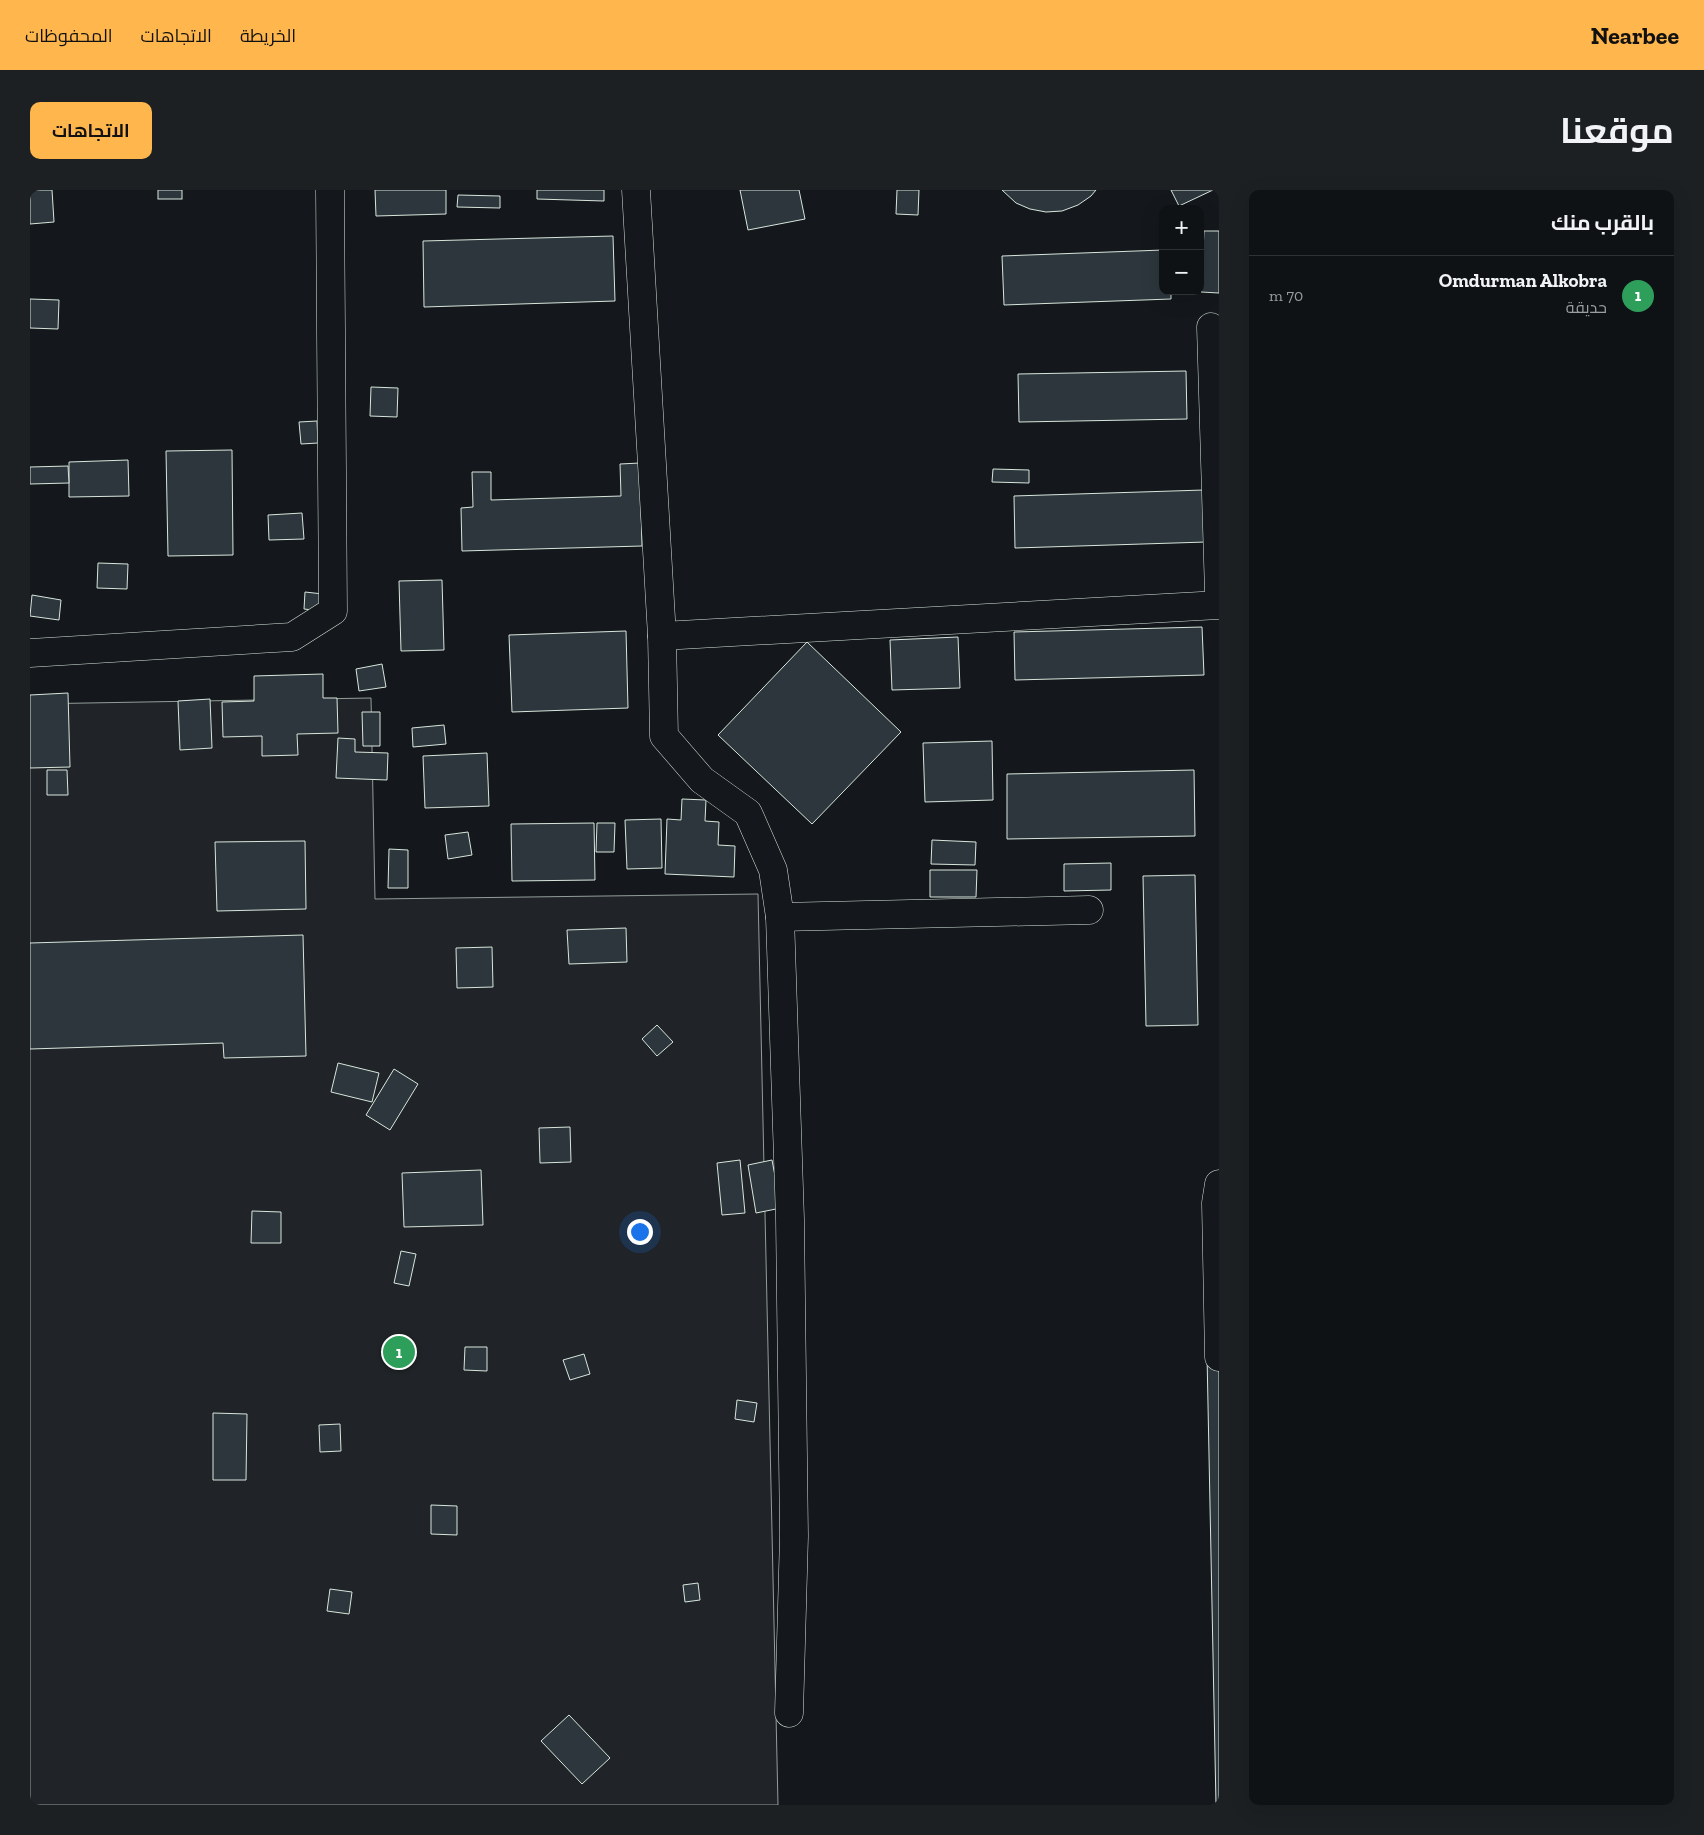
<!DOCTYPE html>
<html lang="ar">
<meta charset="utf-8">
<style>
body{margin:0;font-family:"Zilla Slab",Cairo,serif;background:#1d2022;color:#f1f3f6;direction:rtl}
.controls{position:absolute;right:15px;top:15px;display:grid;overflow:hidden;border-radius:10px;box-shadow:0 5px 20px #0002}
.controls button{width:45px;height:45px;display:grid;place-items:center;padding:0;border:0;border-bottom:1px solid #2f3234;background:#0f1215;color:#f1f3f6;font:25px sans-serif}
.you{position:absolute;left:609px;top:1041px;width:18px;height:18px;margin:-12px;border:4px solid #fff;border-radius:50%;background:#1a73e8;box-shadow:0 0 0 8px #1a73e833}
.badge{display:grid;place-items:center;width:32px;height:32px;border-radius:50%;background:#ffb74d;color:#fff;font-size:16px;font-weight:700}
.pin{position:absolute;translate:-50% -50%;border:2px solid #fff;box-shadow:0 1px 5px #0006}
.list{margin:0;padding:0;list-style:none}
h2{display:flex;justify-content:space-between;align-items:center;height:65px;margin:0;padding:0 20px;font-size:21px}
h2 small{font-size:16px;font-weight:400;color:#9b9ea0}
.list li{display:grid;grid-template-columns:32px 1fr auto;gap:15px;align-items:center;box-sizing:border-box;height:80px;padding:0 20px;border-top:1px solid #2f3234}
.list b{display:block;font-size:19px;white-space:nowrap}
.list p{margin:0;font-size:16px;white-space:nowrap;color:#9b9ea0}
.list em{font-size:16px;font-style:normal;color:#9b9ea0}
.map{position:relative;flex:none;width:1189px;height:1615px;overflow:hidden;direction:ltr;border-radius:10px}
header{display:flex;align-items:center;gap:30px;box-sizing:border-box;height:70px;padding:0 25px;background:#ffb74d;color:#111}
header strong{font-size:24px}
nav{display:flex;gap:28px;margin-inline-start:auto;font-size:18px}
.intro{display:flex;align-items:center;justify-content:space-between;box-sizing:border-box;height:120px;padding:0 30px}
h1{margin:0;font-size:35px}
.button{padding:12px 22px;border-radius:10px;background:#ffb74d;color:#111;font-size:18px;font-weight:700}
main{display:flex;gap:30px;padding:0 30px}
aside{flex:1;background:#0f1215;border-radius:10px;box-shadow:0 5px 20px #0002}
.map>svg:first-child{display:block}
</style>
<header>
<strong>Nearbee</strong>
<nav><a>الخريطة</a><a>الاتجاهات</a><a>المحفوظات</a></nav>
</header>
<div class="intro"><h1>موقعنا</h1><a class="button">الاتجاهات</a></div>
<main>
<aside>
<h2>بالقرب منك<small></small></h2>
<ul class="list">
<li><span class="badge" style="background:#2e9e5b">1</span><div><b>Omdurman Alkobra</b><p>حديقة</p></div><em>70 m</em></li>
</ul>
</aside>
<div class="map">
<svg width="1189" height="1615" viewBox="0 0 1189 1615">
<rect width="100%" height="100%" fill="#14181c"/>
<path fill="#202428" stroke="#939e99" d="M341,508L345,709L728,704L748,1615H0V514Z"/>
<g fill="#2c363c" stroke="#d8e6dc">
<path d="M0,0H22L24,32L0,34Z"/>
<rect x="128" y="0" width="24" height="9"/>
<path d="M345,0H416V24L346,26Z"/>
<path d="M507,0H574V11L507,9Z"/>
<path d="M710,0H769L775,29L718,40Z"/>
<path d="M867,0H889L888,25L866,24Z"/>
<path d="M972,0H1066L1061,6L1048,15L1032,21L1016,22L1000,19L986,13Z"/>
<path d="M1141,0H1183L1149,16Z"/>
<path d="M428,5L470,6V18L427,17Z"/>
<path d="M1174,41H1189V103L1171,102Z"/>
<path d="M583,46L585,111L394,117L393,51Z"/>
<path d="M1133,60V101H1141V109L974,115L972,66Z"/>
<path d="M0,109L29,110L28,139L0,138Z"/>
<path d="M1156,181L1157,229L989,232L988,184Z"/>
<path d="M341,197L368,198L367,227L340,226Z"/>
<path d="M287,231L288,253L271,254L269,232Z"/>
<path d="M202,260L203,365L138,366L136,261Z"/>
<path d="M98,270L99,306L39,307V272Z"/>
<path d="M610,273L612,356L432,361L431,318L443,317L442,282H461V310L591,306L590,274Z"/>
<path d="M38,276L39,293L0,294V277Z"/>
<path d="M963,279L999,280V293L962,292Z"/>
<path d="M1174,300L1176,352L985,358L984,306Z"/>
<path d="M272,323L274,349L239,350L238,325Z"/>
<path d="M68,373L98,374L97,399L67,398Z"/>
<path d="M412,390L414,460L371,461L369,391Z"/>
<path d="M275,402L293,404L292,421L274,419Z"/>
<path d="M2,405L31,410L29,430L0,426Z"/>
<path d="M1172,437L1174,485L985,490L984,442Z"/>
<path d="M596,441L598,518L482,522L479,445Z"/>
<path d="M928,447L930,498L862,500L860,450Z"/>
<path d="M777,452L871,542L782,634L688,545Z"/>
<path d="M352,474L356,497L329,501L326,479Z"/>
<path d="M293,484V508H307L308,543L267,544L268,565L232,566V546L193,547L192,512L224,511V486Z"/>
<path d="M38,503L40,577L0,578V505Z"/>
<path d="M180,509L182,558L150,560L148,511Z"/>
<path d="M332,522H350V556H333Z"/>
<path d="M414,535L416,554L383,557L382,538Z"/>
<path d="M308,548L325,549V562L358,563L357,590L306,588Z"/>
<path d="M962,551L963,610L895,612L893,553Z"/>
<path d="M457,563L459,616L395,618L393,566Z"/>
<path d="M17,580H37L38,605H17Z"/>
<path d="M1164,580L1165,646L977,649V584Z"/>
<path d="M652,609L676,610L675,631L689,632L688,655L705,656L704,687L635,684L637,629L651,630Z"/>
<path d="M631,629L632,678L597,679L595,630Z"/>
<path d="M564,633L565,690L482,691L481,634Z"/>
<path d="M567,633H585L584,662H566Z"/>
<path d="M438,642L442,665L418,669L415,645Z"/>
<path d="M902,650L946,652L945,675L901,674Z"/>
<path d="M275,651L276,719L187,721L185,652Z"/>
<path d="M359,659L378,660V698H358Z"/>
<path d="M1081,673V700L1034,701V674Z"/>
<path d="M900,680H947L946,707H900Z"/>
<path d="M1165,685L1168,835L1116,836L1113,686Z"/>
<path d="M596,738L597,772L539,774L537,740Z"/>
<path d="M273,745L276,866L194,868L193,853L0,859V753Z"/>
<path d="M462,757L463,797L427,798L426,758Z"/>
<path d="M627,835L643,852L627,866L612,849Z"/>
<path d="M308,873L349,883L342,912L301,902Z"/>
<path d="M364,879L388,894L360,940L336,925Z"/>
<path d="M540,937L541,972L510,973L509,938Z"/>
<path d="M710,970L715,1023L692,1025L687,973Z"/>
<path d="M742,970L751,1018L726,1023L718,975Z"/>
<path d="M451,980L453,1035L374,1037L372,983Z"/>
<path d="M1174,1014H1189V1615H1186Z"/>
<path d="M222,1021L251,1022V1053H221Z"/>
<path d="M371,1061L386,1064L379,1096L364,1093Z"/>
<path d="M435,1157H457V1181L434,1180Z"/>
<path d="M554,1164L560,1184L540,1190L533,1170Z"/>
<path d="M707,1210L727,1213L724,1232L705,1229Z"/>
<path d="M183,1223L217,1224L216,1290H183Z"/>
<path d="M310,1234L311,1261L290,1262L289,1235Z"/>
<path d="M401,1315L427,1316V1345L401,1344Z"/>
<path d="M668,1393L670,1410L655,1412L653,1395Z"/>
<path d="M300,1399L322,1402L319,1424L297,1421Z"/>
<path d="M539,1525L580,1568L552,1594L511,1551Z"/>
</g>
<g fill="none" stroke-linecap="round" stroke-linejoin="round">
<defs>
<g id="minor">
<path d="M606,0L632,446L634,546L672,590L718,623L743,680L750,727L760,1029L764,1346L759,1523"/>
<path d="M1181,137L1189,403"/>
<path d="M632,446L1189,415"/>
<path d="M0,463L262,447L303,421L300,0"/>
<path d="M750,727L1059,720"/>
<path d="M1189,994L1186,1013L1189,1167"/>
</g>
</defs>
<use href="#minor" stroke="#d8e6dc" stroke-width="29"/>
<use href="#minor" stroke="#14181c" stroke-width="28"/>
</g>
</svg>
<div class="controls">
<button>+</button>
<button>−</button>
</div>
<div class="you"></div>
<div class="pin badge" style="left:369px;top:1162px;background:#2e9e5b">1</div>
</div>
</main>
